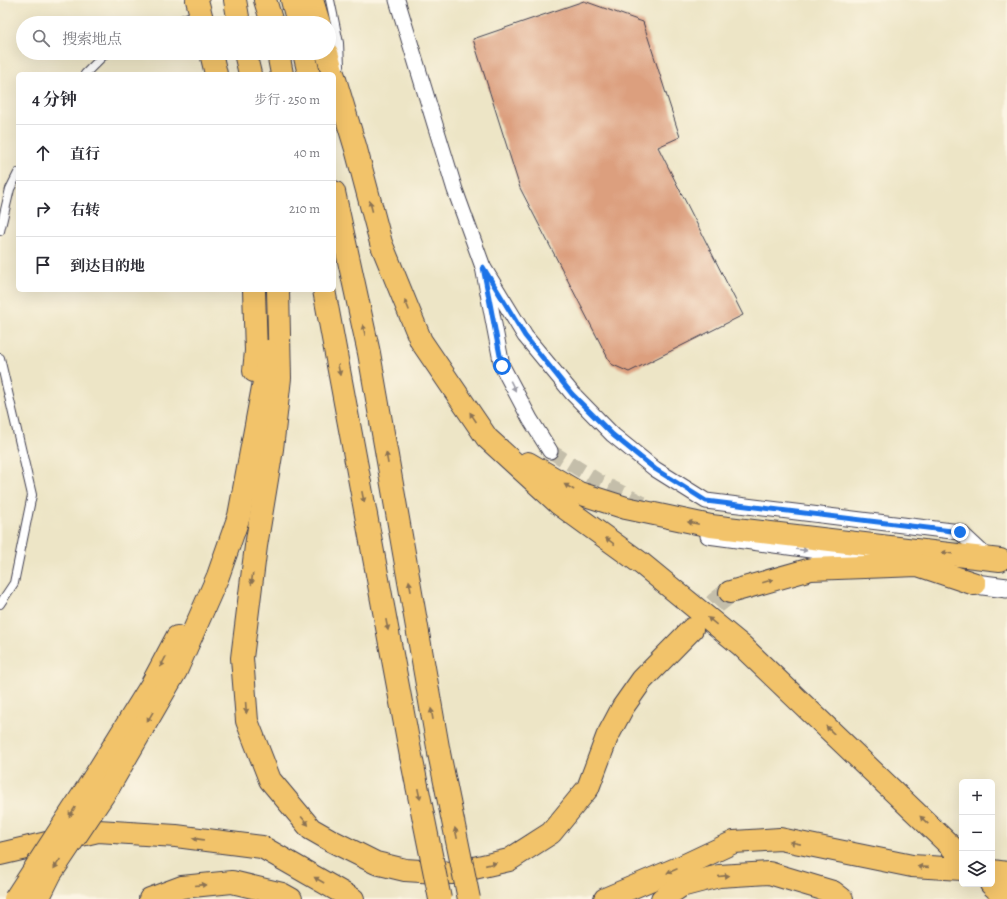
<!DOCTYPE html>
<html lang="zh">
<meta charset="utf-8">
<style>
body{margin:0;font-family:Alegreya,"Noto Serif SC",serif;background:#f7f7f7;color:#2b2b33}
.controls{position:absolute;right:12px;bottom:12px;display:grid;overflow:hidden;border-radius:6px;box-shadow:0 4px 16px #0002}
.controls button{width:36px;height:36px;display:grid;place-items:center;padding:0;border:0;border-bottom:1px solid #e1e1e2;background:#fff;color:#2b2b33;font:20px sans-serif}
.stop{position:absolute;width:12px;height:12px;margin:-9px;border:3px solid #1a73e8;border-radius:50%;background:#fff}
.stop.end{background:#1a73e8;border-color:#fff;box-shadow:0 1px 4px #0008}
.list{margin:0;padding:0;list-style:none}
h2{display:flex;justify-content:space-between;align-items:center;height:52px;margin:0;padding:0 16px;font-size:17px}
h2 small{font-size:13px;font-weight:400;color:#7c7c81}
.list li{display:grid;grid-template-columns:26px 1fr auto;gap:12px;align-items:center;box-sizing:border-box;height:56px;padding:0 16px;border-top:1px solid #e1e1e2}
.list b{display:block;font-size:15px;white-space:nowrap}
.list em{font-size:13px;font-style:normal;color:#7c7c81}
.icon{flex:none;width:22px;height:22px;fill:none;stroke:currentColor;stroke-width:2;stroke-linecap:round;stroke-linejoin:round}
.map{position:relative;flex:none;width:1007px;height:899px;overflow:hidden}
.search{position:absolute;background:#fff;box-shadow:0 4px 16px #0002;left:16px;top:16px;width:320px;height:44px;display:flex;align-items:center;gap:10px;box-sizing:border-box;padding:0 14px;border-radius:22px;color:#7c7c81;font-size:15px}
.panel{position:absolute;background:#fff;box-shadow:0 4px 16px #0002;left:16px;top:72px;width:320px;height:220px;border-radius:6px}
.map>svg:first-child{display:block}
</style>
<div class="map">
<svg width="1007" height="899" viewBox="0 0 1007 899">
<rect width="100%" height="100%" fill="#fcf5e5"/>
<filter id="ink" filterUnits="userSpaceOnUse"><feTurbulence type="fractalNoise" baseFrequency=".025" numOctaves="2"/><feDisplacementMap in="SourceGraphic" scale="8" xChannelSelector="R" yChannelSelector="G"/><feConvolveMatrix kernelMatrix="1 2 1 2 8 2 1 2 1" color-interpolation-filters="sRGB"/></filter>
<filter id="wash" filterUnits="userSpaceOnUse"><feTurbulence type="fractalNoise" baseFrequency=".012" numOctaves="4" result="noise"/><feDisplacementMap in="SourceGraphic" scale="16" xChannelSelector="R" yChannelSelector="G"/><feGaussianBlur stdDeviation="0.9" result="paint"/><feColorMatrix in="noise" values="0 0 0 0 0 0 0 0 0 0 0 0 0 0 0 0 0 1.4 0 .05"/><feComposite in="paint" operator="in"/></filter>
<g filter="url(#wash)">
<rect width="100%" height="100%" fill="#ede5c6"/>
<g id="blocks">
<path fill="#dc9f7e" d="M584,1L643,22L680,137L658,147L743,315L629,372L611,364L520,188L473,39Z"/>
</g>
</g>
<g filter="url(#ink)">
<use href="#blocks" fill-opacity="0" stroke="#403f50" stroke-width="1"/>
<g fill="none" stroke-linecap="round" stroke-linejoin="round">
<path stroke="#c4beaa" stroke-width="15" stroke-dasharray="15 8" stroke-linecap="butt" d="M550,451L600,482L650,507"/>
<path stroke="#c4beaa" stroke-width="22" stroke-dasharray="22 11" stroke-linecap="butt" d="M692,629L716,603L730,592"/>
<defs>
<g id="service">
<path d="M330,0L339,43L340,66"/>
<path d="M174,23L199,13"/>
<path d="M85,74L106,53"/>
<path d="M0,231L10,189L18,173"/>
<path d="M0,358L32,495L14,583L0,604"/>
</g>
<g id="minor">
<path d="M397,0L455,190L483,267L502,366L530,419L550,451"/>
<path d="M483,267L525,336L572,393L613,435L655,469L706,501L960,532L988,558"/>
<path d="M708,536L875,559"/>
</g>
<path id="tertiary" d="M975,584L1007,588"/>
<g id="primary">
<path d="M0,854L98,831L176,836L262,847L353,899"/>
<path d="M992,871L1007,873"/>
<path d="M605,899L683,866L734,842L780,839L912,866L962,869"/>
</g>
<g id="trunk">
<path d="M197,0L203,23"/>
<path d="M235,0L239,23"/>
<path d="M265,0L272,23"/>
<path d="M292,0L298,23"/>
<path d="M312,0L319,23"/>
<path d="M211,53L216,74"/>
<path d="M245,53L250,74"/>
<path d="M278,53L282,74"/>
<path d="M304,53L309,74"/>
<path d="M327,53L333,74"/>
<path d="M334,76L356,149L381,243L421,341L487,438L558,503L642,564L742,646L962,857"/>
<path d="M334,192L369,353L439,753"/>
<path d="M254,290L256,351L254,371"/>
<path d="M278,290L280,378L272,449L256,546L242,658L247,721L270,780L311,829L332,841L376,863L405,870L452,873L509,860L551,833L588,788L607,737L623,707L642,680L692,629"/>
<path d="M324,290L411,756"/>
<path d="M528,463L579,493L626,508L711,526L1000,560"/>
<path d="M730,592L811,569L918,565L975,584"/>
<path d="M93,779L152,684L177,637"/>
<path d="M110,785L176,671L218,576L239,516L266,371L267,351"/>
<path d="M991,884L1007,899"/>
<path d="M150,899L182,887L232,882L282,894L291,899"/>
<path d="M662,899L681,886L719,876L769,873L833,892L842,899"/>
</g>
</defs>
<use href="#service" stroke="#403f50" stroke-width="10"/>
<use href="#minor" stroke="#403f50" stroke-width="17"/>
<use href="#tertiary" stroke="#403f50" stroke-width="21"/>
<use href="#primary" stroke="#403f50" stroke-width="24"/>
<use href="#trunk" stroke="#403f50" stroke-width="24"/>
<use href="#service" stroke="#fff" stroke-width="8"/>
<use href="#minor" stroke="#fff" stroke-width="15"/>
<use href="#tertiary" stroke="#fff" stroke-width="19"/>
<use href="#primary" stroke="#f2c36a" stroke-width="22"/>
<use href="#trunk" stroke="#f2c36a" stroke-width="22"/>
<defs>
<g id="trunk-bridge">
<path d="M439,753L469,899"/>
<path d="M411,756L440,899"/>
<path d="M15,899L93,779"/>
<path d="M38,899L51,873L110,785"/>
</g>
</defs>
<use href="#trunk-bridge" stroke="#403f50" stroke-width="24" stroke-linecap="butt"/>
<use href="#trunk-bridge" stroke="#f2c36a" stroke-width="22"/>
</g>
<defs><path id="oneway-solid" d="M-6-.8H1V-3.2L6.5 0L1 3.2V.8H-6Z"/></defs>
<g fill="#8a7252">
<use href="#oneway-solid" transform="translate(371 206) rotate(-105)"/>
<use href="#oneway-solid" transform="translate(407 305) rotate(-112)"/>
<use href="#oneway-solid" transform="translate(364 330) rotate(-102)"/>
<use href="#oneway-solid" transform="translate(339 370) rotate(79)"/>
<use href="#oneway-solid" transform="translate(473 417) rotate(-124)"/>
<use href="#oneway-solid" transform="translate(387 458) rotate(-100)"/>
<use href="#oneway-solid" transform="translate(569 487) rotate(-150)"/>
<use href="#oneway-solid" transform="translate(363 497) rotate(79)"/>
<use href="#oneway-solid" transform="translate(693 523) rotate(-168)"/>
<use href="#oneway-solid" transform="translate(610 541) rotate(-144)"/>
<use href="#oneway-solid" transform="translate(947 553) rotate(-173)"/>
<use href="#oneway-solid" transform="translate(252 579) rotate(97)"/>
<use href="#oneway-solid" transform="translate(768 581) rotate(-16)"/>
<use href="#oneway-solid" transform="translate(410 586) rotate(-100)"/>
<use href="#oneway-solid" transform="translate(712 621) rotate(-141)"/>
<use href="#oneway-solid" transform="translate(387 625) rotate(79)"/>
<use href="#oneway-solid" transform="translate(163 662) rotate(118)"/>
<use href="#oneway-solid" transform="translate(246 708) rotate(86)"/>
<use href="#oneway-solid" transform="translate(432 714) rotate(-100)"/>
<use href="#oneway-solid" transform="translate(150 717) rotate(120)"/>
<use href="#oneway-solid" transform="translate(830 730) rotate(-136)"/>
<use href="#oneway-solid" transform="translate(419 794) rotate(78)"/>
<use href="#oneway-solid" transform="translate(72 812) rotate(123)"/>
<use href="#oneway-solid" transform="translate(924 820) rotate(-136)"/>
<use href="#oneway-solid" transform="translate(305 821) rotate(50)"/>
<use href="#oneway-solid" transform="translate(456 833) rotate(-102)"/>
<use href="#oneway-solid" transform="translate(198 839) rotate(-172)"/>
<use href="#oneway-solid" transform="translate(795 843) rotate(-169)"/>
<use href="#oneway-solid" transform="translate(57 864) rotate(124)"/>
<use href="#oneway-solid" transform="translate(491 864) rotate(-13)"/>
<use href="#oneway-solid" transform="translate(923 867) rotate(-176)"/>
<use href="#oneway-solid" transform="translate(672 871) rotate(157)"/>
<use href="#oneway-solid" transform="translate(724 876) rotate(-5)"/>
<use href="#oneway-solid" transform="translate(319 880) rotate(-150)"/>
<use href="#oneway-solid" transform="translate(201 885) rotate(-5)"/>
</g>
<g fill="#9c9ca7">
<use href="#oneway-solid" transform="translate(513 386) rotate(63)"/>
<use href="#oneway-solid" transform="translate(802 550) rotate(7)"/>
</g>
</g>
<g fill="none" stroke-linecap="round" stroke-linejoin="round" filter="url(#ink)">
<path stroke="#1a73e8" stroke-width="5" d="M502,366L483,267L525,336L572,394L613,435L655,469L706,501L960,532"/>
</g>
</svg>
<div class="controls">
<button>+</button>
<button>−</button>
<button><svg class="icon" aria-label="layers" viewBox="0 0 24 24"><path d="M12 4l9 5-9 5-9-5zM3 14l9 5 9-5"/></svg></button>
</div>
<div class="stop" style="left:502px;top:366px"></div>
<div class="stop end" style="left:960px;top:532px"></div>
<div class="search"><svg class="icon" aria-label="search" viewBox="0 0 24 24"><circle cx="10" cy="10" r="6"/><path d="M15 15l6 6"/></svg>搜索地点</div>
<section class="panel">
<h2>4 分钟<small>步行 · 250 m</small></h2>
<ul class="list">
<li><svg class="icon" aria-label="ahead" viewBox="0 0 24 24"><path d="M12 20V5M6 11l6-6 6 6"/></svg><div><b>直行</b></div><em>40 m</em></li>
<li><svg class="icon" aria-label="right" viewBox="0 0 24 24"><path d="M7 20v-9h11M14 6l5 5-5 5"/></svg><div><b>右转</b></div><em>210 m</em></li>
<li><svg class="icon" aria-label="arrive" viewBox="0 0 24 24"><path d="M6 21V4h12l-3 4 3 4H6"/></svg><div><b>到达目的地</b></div></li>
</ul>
</section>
</div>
